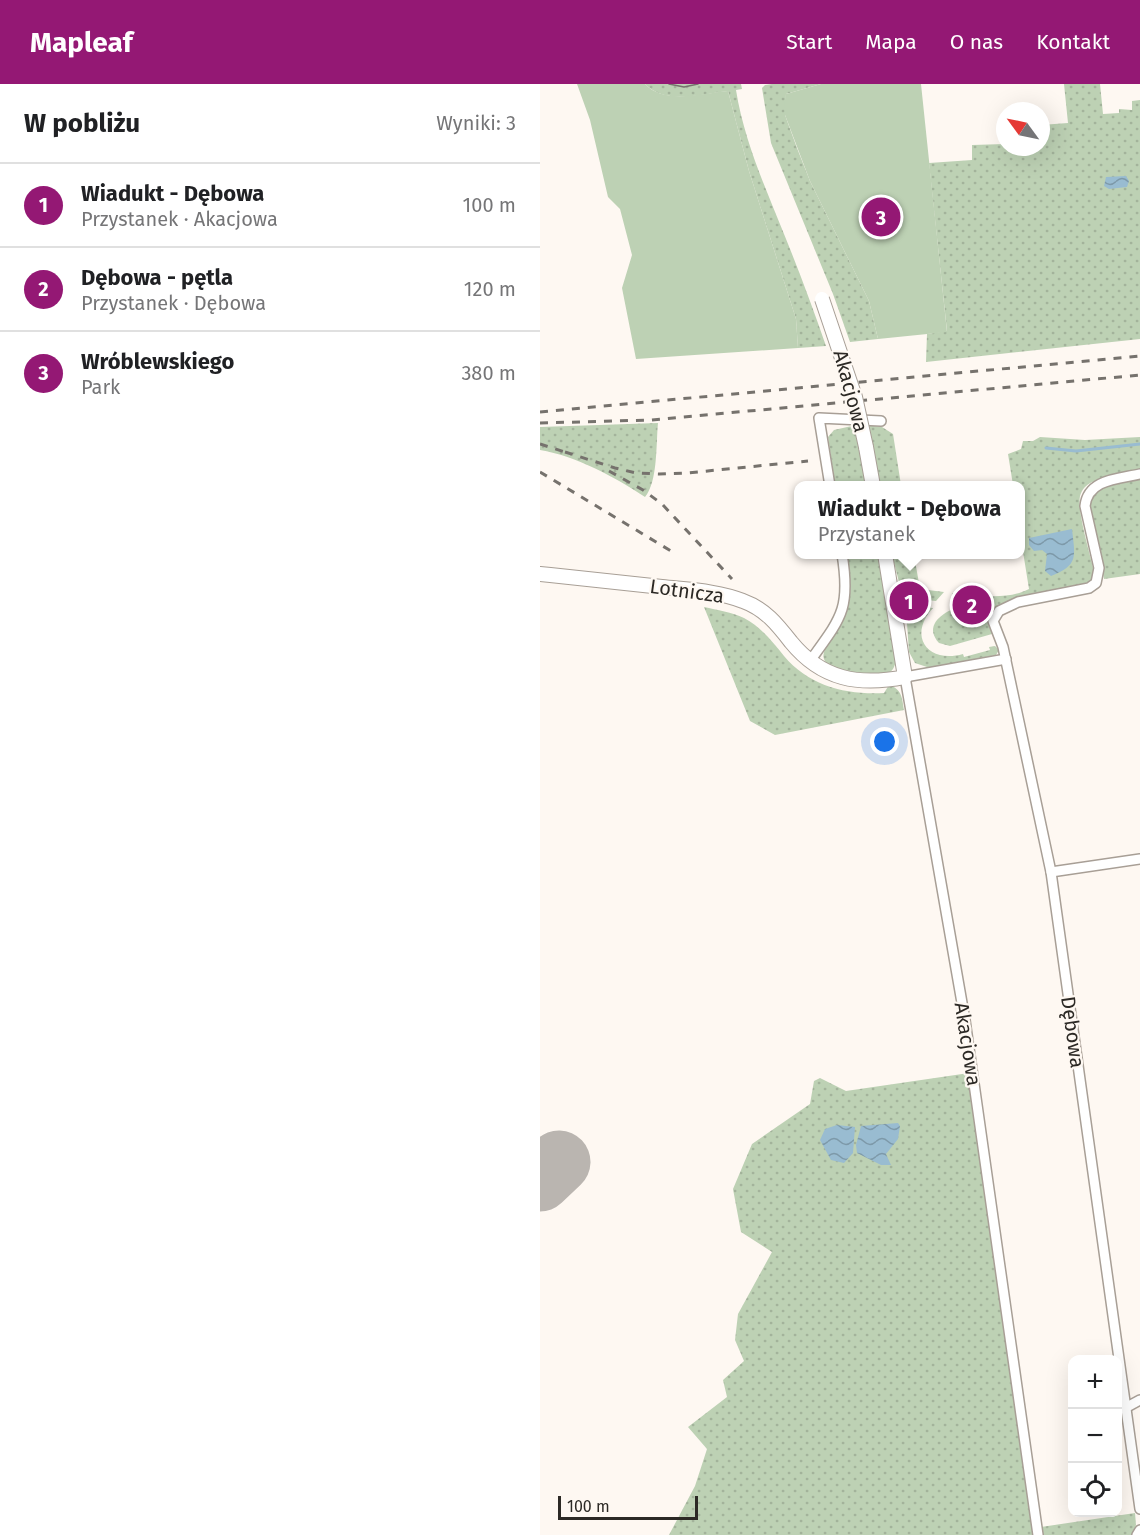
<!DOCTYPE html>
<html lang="pl">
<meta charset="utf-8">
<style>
body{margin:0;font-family:"Fira Sans",sans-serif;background:#f2f2f2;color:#202124}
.controls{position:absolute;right:18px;bottom:18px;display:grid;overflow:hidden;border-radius:12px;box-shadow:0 6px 24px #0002}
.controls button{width:54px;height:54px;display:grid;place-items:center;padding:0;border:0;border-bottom:2px solid #e0e0e0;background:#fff;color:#202124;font:30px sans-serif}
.compass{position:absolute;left:456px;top:18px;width:54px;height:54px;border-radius:50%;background:#fff;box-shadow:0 6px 24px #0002;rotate:303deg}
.scale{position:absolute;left:18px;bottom:15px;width:140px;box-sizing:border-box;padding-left:6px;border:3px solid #2c2925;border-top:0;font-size:16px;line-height:21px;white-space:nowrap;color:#2c2925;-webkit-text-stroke:4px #fef8f2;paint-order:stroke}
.you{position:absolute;left:345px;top:658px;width:21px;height:21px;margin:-15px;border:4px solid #fff;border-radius:50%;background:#1a73e8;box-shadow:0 0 0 9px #1a73e833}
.badge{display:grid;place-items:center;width:39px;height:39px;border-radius:50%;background:#941874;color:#fff;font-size:20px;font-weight:700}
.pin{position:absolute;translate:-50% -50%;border:3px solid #fff;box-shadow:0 2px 6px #0006}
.popup{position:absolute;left:254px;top:397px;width:231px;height:78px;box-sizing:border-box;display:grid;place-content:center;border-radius:12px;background:#fff;filter:drop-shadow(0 2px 4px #0005);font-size:20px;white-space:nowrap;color:#757577}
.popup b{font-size:22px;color:#202124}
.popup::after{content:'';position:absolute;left:50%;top:100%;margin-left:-12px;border:12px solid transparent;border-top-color:#fff}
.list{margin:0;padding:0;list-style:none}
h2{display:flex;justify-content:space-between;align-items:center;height:78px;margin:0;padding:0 24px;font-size:26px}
h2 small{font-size:20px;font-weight:400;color:#757577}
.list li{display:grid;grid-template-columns:39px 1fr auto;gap:18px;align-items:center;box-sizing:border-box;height:84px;padding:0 24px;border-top:2px solid #e0e0e0}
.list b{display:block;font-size:22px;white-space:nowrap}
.list p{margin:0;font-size:20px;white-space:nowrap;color:#757577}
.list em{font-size:20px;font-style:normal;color:#757577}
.icon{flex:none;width:33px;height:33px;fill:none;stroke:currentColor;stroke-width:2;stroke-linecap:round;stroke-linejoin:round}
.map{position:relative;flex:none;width:600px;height:1451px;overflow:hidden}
header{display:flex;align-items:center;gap:36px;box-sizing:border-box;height:84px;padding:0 30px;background:#941874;color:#fff}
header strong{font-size:28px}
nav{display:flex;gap:33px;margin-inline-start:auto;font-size:21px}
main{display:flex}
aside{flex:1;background:#fff}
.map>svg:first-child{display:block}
</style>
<header>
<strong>Mapleaf</strong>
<nav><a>Start</a><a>Mapa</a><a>O nas</a><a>Kontakt</a></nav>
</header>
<main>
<aside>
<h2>W pobliżu<small>Wyniki: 3</small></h2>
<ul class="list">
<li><span class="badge">1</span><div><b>Wiadukt - Dębowa</b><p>Przystanek · Akacjowa</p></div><em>100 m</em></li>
<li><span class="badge">2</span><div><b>Dębowa - pętla</b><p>Przystanek · Dębowa</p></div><em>120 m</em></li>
<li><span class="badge">3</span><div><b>Wróblewskiego</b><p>Park</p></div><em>380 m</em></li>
</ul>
</aside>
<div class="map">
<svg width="600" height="1451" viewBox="0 0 600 1451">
<defs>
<pattern id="grass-dots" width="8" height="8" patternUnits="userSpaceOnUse" patternTransform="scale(1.5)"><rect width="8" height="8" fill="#bdd1b4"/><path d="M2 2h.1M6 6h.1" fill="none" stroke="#a3b39b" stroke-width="1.8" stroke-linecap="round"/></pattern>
<pattern id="water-waves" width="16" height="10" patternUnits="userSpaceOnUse" patternTransform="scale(1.5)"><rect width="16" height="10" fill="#99bcd1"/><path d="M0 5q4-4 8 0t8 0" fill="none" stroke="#7d99a9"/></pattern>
</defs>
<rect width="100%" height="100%" fill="#fef8f2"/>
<g fill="url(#grass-dots)">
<path d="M105,0H201L202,5L196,6C204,56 225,103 244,150C259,187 273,224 286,262L258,264L256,235L209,87L188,7C162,10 125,21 105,0Z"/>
<path d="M232,0H281L246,10L245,31L257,64L270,97L329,217L338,255L310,258L293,210L231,59L222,4L225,1Z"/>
<path d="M524,0H560L563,30L579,29V25L592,26V17L600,16V255L386,278L387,250L407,247L389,79L432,76V61L465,60V63H501V41L528,39Z"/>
<path d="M118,339C116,359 118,398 105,413C75,393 36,372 0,366V343Z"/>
<path d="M316,341L328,401H295L288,353L294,346Z"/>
<path d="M326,341L342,343L353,350L361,401H338Z"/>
<path d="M500,353L545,356L600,353V386L552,398C546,401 542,405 540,412C537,427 550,470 554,487L552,495L545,500L471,517L452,525H440L419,520L413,515L412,509C438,511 465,517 489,505L480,449V402L473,401L468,370L481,365L483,357H493Z"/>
<path d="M600,394V490L564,495L550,430V415L561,403Z"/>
<path d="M307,471H339L356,578C354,583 353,587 348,589C336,595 288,589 284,575C280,564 302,542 306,530C313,510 310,491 307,471Z"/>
<path d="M352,471H374L380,505L404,508L396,517L385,516V523L393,524C367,552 388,580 423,570L424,573L450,566L449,563L455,562L459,566L456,571L390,584L375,579L369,568L366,525Z"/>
<path d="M164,523C177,526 192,528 204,534C221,543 232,557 244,572C269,602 306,611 344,609L349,601C362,605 362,614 364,626L235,651L210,637Z"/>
<path d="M411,526C427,528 440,530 451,543L452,550L410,562L399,559C386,545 396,533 411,526Z"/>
<path d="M429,989L494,1451H129L155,1402L167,1365L148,1343L187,1313L183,1296L204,1277L195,1256L198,1230L232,1168L201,1148L193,1105L212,1060L270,1020L274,997L280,994L306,1007Z"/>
<path d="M595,1429L596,1441L592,1451H503L501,1443Z"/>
</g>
<g fill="#bdd1b4">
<path d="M37,0H105C125,21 162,9 188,7L209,87L256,235L258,264L96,275L82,204L92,171L80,125L68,113L50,36Z"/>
<path d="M281,0H381L407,248L338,255L329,217L270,97L245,31L244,22L246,10Z"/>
</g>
<g fill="url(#water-waves)">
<path d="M586,92L589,97L587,103L569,105L564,102L566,93Z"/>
<path d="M532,445C535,473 539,481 511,492L505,487L507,470L502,466L494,467L489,461V454Z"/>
<path d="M358,1039L360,1042L358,1055L346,1070L351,1081H341L317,1069L316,1061L321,1042Z"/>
<path d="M297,1041L315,1043L313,1069L304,1079L291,1076L280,1056L285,1045Z"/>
</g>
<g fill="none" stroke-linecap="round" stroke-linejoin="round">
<path stroke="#99bcd1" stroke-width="3" d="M506,364L536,367L600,360"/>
<path stroke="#bab5b0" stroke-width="63" d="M0,1096L19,1078"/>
<defs>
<g id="street">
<path d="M600,390C578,395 548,395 545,422L559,484L556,499L549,504L478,518L459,527L453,537L463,563L511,788L600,1425"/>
<path d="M290,402L279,334L341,337"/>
<path d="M466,575L365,593L425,936L498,1451"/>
<path d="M270,577C301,534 311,525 302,470"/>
<path d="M511,788L600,775"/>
<path d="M587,1323L600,1316"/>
<path d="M597,1451L600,1446"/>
</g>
<g id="secondary">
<path d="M326,363L333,402"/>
<path d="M0,490C41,494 82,499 122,503C149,506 178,507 203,517C225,525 237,540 251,558C282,596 319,602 365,593L345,470"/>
</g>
</defs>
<use href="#street" stroke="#a89f96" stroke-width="12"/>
<use href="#secondary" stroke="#a89f96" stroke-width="16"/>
<use href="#street" stroke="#fff" stroke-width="9"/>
<use href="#secondary" stroke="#fff" stroke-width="14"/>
<path stroke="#76726d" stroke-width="1.5" d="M129,0L144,3L158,0"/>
<g stroke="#76726d" stroke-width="3" stroke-dasharray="8 8" stroke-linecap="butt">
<path d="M0,328L600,272"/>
<path d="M0,339L111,336L600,291"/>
<path d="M0,360L31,370"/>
<path d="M25,368L75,384L96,389L119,390L147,389L268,377"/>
<path d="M69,387L103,406L122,420L192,495"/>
<path d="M0,388L131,467"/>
</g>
<defs>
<path id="secondary-bridge" d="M282,215L315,313L326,363"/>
</defs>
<use href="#secondary-bridge" stroke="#a89f96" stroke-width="16" stroke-linecap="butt"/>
<use href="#secondary-bridge" stroke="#fff" stroke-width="14"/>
</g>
<g text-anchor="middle" stroke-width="4.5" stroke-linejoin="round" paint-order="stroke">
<g font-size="20" fill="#2c2925" stroke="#fef8f2">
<text transform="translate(311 307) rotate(75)" y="7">Akacjowa</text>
<text transform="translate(147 507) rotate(8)" y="7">Lotnicza</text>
<text transform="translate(533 948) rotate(82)" y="7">Dębowa</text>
<text transform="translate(428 960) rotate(81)" y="7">Akacjowa</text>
</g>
</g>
</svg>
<div class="controls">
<button>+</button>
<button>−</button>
<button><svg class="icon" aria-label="locate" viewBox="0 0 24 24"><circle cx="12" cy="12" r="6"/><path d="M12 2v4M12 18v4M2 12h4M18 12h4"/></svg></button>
</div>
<svg class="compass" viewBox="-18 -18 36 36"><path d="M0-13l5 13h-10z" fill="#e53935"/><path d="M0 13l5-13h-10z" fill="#757577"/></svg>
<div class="scale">100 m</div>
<div class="you"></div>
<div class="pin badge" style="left:369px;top:517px">1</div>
<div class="popup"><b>Wiadukt - Dębowa</b>Przystanek</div>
<div class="pin badge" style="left:432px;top:521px">2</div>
<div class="pin badge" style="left:341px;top:133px">3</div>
</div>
</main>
